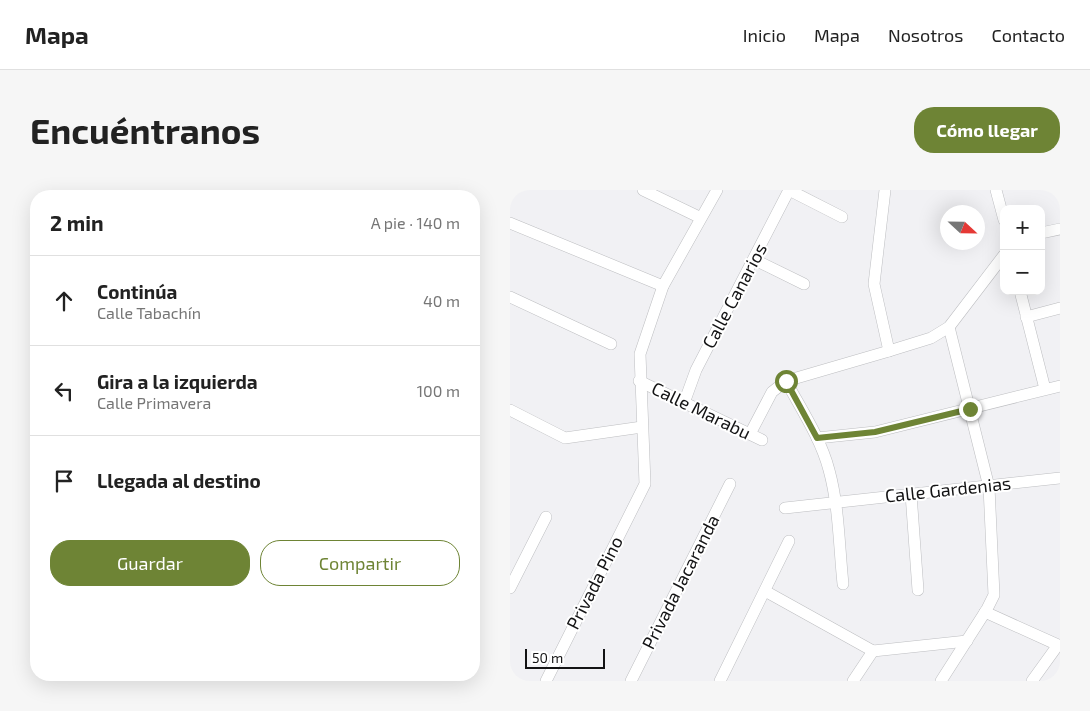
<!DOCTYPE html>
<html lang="es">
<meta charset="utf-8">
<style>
body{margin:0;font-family:"Exo 2",sans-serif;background:#f6f6f6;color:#222}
.controls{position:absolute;right:15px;top:15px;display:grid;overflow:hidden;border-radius:10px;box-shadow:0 5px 20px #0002}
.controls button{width:45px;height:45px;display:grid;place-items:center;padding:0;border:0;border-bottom:1px solid #e0e0e0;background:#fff;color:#222;font:25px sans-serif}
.compass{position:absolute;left:430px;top:15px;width:45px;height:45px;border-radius:50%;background:#fff;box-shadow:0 5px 20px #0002;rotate:112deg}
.scale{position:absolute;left:15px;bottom:12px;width:80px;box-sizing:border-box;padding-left:5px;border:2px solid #131314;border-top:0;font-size:14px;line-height:18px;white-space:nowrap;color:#131314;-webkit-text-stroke:4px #fff;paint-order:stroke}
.stop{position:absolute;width:15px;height:15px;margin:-11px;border:4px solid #6e8435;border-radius:50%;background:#fff}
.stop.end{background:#6e8435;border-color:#fff;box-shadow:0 1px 5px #0008}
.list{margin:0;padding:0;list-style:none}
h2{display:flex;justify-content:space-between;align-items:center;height:65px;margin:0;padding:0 20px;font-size:21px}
h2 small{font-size:16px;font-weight:400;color:#767676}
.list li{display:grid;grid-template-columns:32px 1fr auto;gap:15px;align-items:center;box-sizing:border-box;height:90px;padding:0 20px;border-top:1px solid #e0e0e0}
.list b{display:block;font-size:19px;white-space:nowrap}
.list p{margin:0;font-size:16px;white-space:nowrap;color:#767676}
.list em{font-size:16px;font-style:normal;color:#767676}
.actions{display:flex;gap:10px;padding:15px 20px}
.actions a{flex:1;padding:11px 0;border:1px solid #6e8435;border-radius:20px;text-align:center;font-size:18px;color:#6e8435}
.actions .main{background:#6e8435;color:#fff}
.icon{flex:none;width:28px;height:28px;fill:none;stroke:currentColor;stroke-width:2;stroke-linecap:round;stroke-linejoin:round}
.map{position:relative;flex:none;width:550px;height:491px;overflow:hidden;border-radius:20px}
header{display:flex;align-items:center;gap:30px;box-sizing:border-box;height:70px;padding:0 25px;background:#fff;border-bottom:1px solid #e0e0e0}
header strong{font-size:24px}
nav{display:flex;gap:28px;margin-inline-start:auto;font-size:18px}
.intro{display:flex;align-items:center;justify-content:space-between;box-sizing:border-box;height:120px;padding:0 30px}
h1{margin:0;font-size:35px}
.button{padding:12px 22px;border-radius:20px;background:#6e8435;color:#fff;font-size:18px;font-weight:700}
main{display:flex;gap:30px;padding:0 30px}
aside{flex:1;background:#fff;border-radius:20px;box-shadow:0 5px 20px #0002}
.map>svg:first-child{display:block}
</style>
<header>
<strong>Mapa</strong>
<nav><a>Inicio</a><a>Mapa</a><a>Nosotros</a><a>Contacto</a></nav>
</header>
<div class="intro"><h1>Encuéntranos</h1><a class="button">Cómo llegar</a></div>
<main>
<aside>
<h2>2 min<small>A pie · 140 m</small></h2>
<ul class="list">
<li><svg class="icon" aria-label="ahead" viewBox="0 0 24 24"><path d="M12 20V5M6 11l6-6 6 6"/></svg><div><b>Continúa</b><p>Calle Tabachín</p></div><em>40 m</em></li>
<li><svg class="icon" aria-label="left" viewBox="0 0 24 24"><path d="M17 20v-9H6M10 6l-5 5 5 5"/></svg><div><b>Gira a la izquierda</b><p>Calle Primavera</p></div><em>100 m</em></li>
<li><svg class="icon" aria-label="arrive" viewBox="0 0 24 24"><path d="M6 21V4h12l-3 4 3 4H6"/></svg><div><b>Llegada al destino</b></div></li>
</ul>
<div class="actions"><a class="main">Guardar</a><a>Compartir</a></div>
</aside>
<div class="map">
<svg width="550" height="491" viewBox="0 0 550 491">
<rect width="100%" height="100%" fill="#f1f1f4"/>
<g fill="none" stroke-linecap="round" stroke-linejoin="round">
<defs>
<g id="minor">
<path d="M133,0L189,27"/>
<path d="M279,0L332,27"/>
<path d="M375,0L364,94L379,161"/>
<path d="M486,0L494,30"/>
<path d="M0,33L153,96"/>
<path d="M531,43L550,39"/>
<path d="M245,70L294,94"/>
<path d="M510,101L535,199"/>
<path d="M0,107L101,154"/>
<path d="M516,127L550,118"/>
<path d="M129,191L252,250"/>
<path d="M276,191C291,219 311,249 319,280C329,316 329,356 333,394"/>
<path d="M174,213L186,180L279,0"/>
<path d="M0,220L55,248L132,237"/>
<path d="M240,244L262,202L276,191L379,161L421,148L439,137L494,65"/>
<path d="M307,248L365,242L550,196"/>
<path d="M401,304L408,400"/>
<path d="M275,318L550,288"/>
<path d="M0,398L36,327"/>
<path d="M255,401L363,461"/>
<path d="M475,422L548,455L522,491"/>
<path d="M363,461L457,451"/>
<path d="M0,490L1,491"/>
<path d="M36,491L135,294L130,164L153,96L207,0"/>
<path d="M121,491L220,294"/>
<path d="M210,491L279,351"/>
<path d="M343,491L363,461"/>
<path d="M431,491L477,419L484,405L479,297L439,137"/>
</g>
</defs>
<use href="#minor" stroke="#bdbec1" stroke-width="12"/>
<use href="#minor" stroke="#fff" stroke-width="11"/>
</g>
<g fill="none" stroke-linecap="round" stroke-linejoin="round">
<path stroke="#6e8435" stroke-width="6" d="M276,191L307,248L365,242L460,219"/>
</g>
<g text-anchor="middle" stroke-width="4" stroke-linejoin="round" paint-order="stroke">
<g font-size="18" fill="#131314" stroke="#fff">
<text transform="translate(225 106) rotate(-62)" y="6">Calle Canarios</text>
<text transform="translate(191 221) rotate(26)" y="6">Calle Marabu</text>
<text transform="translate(438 300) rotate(-6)" y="6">Calle Gardenias</text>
<text transform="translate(171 392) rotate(-63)" y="6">Privada Jacaranda</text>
<text transform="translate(85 393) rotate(-63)" y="6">Privada Pino</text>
</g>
</g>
</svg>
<div class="controls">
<button>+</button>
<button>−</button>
</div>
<svg class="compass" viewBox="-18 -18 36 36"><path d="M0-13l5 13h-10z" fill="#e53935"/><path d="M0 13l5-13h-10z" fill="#767676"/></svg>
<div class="scale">50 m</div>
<div class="stop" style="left:276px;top:191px"></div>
<div class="stop end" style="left:460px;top:219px"></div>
</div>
</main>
